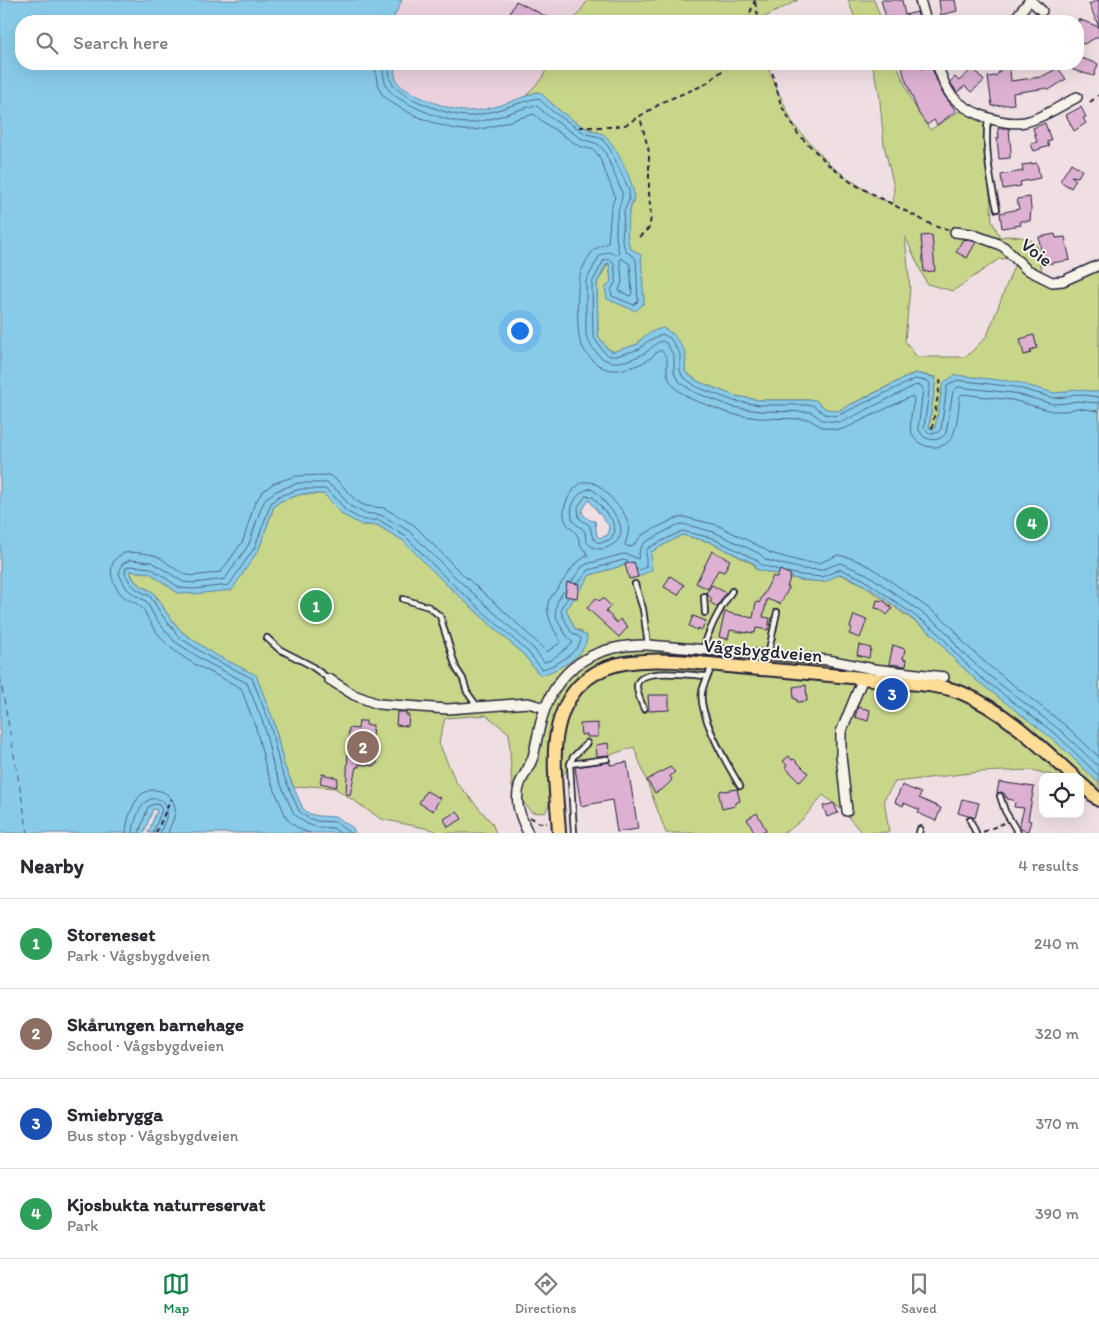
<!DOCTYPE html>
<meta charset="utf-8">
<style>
body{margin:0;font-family:Itim,sans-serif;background:#f2f2f3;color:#2b2b33}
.controls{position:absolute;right:15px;bottom:15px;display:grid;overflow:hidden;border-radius:10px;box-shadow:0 5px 20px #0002}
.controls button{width:45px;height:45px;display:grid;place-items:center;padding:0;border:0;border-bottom:1px solid #e1e1e2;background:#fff;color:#2b2b33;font:25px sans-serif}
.you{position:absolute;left:519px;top:330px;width:18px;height:18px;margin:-12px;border:4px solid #fff;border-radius:50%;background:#1a73e8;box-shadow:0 0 0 8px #1a73e833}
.badge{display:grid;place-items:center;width:32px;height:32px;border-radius:50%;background:#0b8043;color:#fff;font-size:16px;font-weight:700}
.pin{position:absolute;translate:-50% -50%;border:2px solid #fff;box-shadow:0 1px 5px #0006}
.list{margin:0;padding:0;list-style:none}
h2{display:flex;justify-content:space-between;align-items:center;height:65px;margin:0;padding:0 20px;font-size:21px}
h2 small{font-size:16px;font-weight:400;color:#7c7c81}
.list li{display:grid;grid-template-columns:32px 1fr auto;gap:15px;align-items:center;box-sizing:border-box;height:90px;padding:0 20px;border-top:1px solid #e1e1e2}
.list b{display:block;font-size:19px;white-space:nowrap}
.list p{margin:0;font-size:16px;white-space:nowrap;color:#7c7c81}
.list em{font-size:16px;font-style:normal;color:#7c7c81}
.icon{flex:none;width:28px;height:28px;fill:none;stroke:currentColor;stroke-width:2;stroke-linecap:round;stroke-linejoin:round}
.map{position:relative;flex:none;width:1099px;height:833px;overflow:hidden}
.search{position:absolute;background:#fff;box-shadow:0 5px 20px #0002;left:15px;right:15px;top:15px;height:55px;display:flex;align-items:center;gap:12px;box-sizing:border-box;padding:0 18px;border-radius:20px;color:#7c7c81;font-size:19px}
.sheet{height:425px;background:#fff}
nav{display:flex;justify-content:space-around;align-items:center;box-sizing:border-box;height:70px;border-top:1px solid #e1e1e2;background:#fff;font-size:14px;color:#7c7c81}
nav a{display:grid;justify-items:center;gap:2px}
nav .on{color:#0b8043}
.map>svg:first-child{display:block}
</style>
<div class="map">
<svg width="1099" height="833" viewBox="0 0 1099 833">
<rect width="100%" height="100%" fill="#f0dfe2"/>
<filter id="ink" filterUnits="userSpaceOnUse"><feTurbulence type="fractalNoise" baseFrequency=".02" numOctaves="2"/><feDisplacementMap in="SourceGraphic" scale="10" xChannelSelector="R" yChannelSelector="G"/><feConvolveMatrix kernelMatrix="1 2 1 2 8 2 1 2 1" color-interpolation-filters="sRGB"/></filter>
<g filter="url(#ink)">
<g fill="#ebd1de">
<path d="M402,0H587L573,21H392Z"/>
<path d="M394,64H548L543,77L526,96L482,109L469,111H460L447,108L401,87L395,78Z"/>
</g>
<g fill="#c8d68a" stroke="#757c62" fill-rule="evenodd">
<path d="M588,0H798L757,21H573Z"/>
<path d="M848,0H874L882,21H856Z"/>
<path d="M548,64H768L770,73L793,124L831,166L877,198L893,203L894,187L884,145L879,91L872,64H897L911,100L930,130L961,110L976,120L992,125L986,137L992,221L1000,237C1010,235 1032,236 1037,246C1041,253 1041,265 1042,273L1058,282L1099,267V796L1080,783V777H1059L1032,770L979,772L895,782L884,799L889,832L862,833L843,811L823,795C811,809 800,826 782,833H666L634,747L588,762L569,764L545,813L531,812L512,787L509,733L486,715L445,718L439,743L456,782L492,823L496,833H439L434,830L381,819L335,788L311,786L294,788L284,765L274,722L212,653L182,632L166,612L159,599L148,589L141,586L134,580L130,571L150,573L178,593L259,549L274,506L281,501L302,494H324L362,525H377L402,540L445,583L525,656L538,673L582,631L575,629L566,610L590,575L625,565L682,535L710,542L755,565V569L801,580L825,582L839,574L860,583L931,633L940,642L950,655L972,676L943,383L936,428H929L936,377L914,373L838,411L826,409L815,400H760L735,396L699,382L688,374L685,371V353L656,330L640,340L638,344L614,352L607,348L598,336L597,283L609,262L611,282L607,299L633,252C623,241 626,213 634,202L597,131C577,128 555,107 541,93L537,92L526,96L543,77ZM905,236L927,284L953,291L999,259L1017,258L987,336L966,357H917L905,341L910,288Z"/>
</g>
<path fill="#88cbe9" stroke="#5f87a3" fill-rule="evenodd" d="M0,0H402L392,21H21V64H394C395,70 394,77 398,83C405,93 456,113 469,111C492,110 515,100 537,92L541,93C554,107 569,119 586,128C592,132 599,131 604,135C614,142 630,176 633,189C636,198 631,202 630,210C627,223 626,236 630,248L641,255L644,303L636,311L607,299L605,288L611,281L609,263H607L597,283L598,336L607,348L612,352L638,344C641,336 654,330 663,328L673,334L679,342L686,353L685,371L688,374L699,382L735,396L760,400H815L826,409L838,411L915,373L936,378L929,427L935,428L943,383L955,375L1016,382L1054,393L1065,392L1073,389L1099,392V783L1054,740L976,680L950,655L940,642L931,633C909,617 863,579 839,574L825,582L801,580L755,569V564L710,542L682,535L651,552L652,570L638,577L625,565L590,575L566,610L575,629L587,636C587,656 559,669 542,675L538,673L525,656L445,583L402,540L377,525H362L343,515L324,494H302L281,501L274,506L259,549L232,590L194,594L178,593L150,573L130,571V573L134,580L141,586L153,592L166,612L182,632L212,653L256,675L274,722L284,765L303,809L310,814L319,816L337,817L353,828L355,833H148L157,810L153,809L144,833H0ZM589,500L609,526L608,535L600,538L597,536L595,521L589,520L582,513L583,509Z"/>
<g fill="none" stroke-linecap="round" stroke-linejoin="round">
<g stroke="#4b6681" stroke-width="1">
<path d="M375,64C376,74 376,85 382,94C395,110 449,132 470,130C492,129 513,119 534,114L543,122L579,146L594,150L599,156L615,196L611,209L608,243C603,246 596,247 592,252C587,259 580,272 579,280C577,291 577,332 580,341C584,354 599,370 613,370C623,371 641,365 649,359C654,356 655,352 661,350L667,358V373L670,381L676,389L691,399L731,414L758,418L808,419L822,427L838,430L846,428L912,396L914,399C913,408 909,420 911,430C914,448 940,453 951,439C958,428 958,409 960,396L962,394L1012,400L1052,411H1067L1077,408L1099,411"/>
<path d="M383,64C383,72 383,82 389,90C400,104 451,124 469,123C493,121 514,110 536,105L548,116L582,139L598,144L605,152L622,192C623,198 620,202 619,208C615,223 615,238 619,253L617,255L608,252L600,255L586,281V335C588,342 592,347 596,352C608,368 627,362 643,354C650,351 653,344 662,341L666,343L674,356V372L676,377L681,383L694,392L733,407L759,411L811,412L822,420L837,422L844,421L916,385L921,386L923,389L918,429L924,437C932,441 940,441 946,433L953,391L958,387L1013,393L1053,404L1067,403L1076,401L1099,403"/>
<path d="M389,64C389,71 389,80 394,86C404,99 455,118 471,116C494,113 516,103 538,98L552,111L586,134L596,136L602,139L610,149L629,190V200L624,211L622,240L626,251L636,259L638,301L634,305L612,296L611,290L616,281L614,263L610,259L604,260L592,283L593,336L603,351L610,356H616L640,349L645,343L662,334L670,338L680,354V371L683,377L697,387L734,401L760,405H813L824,414L837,416L915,379L928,381L930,384L924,427L927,432C932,434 938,434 941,429L947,386L957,380L1015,387L1054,398L1066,397L1075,394L1099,397"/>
<path d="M621,258L630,264L632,294L630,296L619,291L622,281L620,260Z"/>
<path d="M590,489C598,492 602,498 607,505C620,519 631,538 606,548C598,551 589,547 586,540C585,537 586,535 585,532C583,528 577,526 574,522C566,510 577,490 590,489Z"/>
<path d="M586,496L593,497L612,520L615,531L611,539L601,543C591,541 592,534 590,526L579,518L578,507Z"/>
<path d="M637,569L640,570L646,567V552L648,548L682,531L712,538L757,560L761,565L779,570"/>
<path d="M787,572L801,575L823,577L840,569L863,579L934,629L944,639L954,652L979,676L1058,736L1099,776"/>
<path d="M572,581L582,567L587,564L623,554L629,555L638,559L640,549L644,543L677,525L683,524L714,532L760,554L766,560L802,569L821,570L840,563L867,574L938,624L949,635L958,648L983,671L1061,731L1099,767"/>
<path d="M578,583L589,570L623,560L629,562"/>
<path d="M126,833C126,822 133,801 142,794C155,784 176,794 175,811C175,818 170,826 168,833"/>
<path d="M133,833C134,818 144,790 163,801C172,811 164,822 160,833"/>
<path d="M139,833L148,807L154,804L159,805L162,810L153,833"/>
<path d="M310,833C300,830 292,825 286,817L267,772L256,728L241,688C218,675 190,665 169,646C162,640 155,630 150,622C147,618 145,609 140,606C134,601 127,600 121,594C110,582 105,559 125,553C130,552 135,552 140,553C166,555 164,564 184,574C193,578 211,573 221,572L243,541L254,505L262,492L274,483L296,476L329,475L338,481L356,501L366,506L384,508L414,525L458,570L506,613L547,652L561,642C554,629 544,615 549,600L576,563L588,555C586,551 583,549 581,546C579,542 579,538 577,535C574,529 568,528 565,520C562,511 565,503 570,495C584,472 599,483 612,499C618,506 625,512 627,521C630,529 628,536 625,544L626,546L632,547L642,535L674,519L684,517L717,525L763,548L770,553L803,562L819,563L838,555L851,558L871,567L942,618L954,629L964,643L988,665L1066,726L1099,757"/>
<path d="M340,833L333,828L317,827L307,824L294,814L274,769L264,725L247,683L206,662L174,641L156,619L146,601L135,595L127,589L119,574L122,564L130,560L152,562L183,582L194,583L225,579L249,544L261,508L266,498L276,491L298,483H327L339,492L350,506L364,513L381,515L409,531L453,575L533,648L544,662L551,660L573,643C571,640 568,638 566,635C554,616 551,609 564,591"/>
<path d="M350,833L335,822L317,821L308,818L299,811L280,767L270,724L252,678L209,657L179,637L162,615L150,596L138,590L131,584L125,574L126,568L131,566L151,568L180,588L194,589L229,585L255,547L271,503L279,496L300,489H325L335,497L346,511L363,520H379L405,536L448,580L528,652L542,669C554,667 581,651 581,638L571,632L561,612L562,606L568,598"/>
</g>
<path stroke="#41556f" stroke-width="1" stroke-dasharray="6 5" stroke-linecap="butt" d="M0,677L28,833"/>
</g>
<g fill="#deb1d3" stroke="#22223b">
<path d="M881,0H902L905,15L917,12L920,21H887Z"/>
<path d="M939,0H955L957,11L941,15Z"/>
<path d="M1099,0V27L1089,4Z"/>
<path d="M516,1L555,21H506Z"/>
<path d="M1078,19L1099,27V36L1084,44L1078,42Z"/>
<path d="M1078,57L1098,64L1094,76L1073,70L1075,64H1078Z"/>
<path d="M916,64H920L921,69L931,66L941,91L956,111L937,125L934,120L927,125L919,114L906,81L902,68Z"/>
<path d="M973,68L984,81L971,92L965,86L957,92L950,82L955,77L959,81Z"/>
<path d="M1008,68L1010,70L1011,81L1041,77L1058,68L1066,79L1049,90L1047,88L1013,93L1014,104L992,106L988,77L996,76L1001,69Z"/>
<path d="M1081,107L1086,117L1083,118L1086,123L1074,131L1066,115Z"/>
<path d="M1045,123L1051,140L1047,142L1049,146L1034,151L1031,144L1037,142L1033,128Z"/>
<path d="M998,128H1009L1011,152L1010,153V158L999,159L997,138H999Z"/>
<path d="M1037,163L1040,178L1020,182L1021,186L1003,189L1001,175L1023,171L1022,165Z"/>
<path d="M1071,163L1082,170L1078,177L1071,176L1076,180L1071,188L1060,181Z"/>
<path d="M1030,197L1031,209L1030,221H1020L1021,225L1002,228L1000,213L1019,209L1017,199Z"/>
<path d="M1055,234L1056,238L1065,237L1070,260L1040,265L1039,253H1041L1039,237Z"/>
<path d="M932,235L935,271L924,272L921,236Z"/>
<path d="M963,239L976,242L967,258L956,252Z"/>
<path d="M1034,335L1037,348L1030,350L1031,353L1024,355L1020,339Z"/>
<path d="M712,551L730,560L724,572L718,570L708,589L696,583Z"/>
<path d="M634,562L638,577L629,579L625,564Z"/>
<path d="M780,570L791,575L787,587L789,588L780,604L767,599L763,617L770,618L768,630L756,628L755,633L747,632V633L730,630L728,639L719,637L725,612L753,618L756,602L759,603L773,576L777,578Z"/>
<path d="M670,576L684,585L678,595L664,587Z"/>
<path d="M567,582L579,584L577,598L565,596Z"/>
<path d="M712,585L726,593L717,607L710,602L712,599L706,593Z"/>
<path d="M596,598L599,601L603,598L611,606L606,611L617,623L620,619L628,627L619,637L587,608Z"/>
<path d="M877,600L884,601L892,609L887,615L880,609L875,608Z"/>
<path d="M854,615L867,620L860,638L849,634L852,628L850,627Z"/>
<path d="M693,616L706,621L702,630L698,628L697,630L689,626Z"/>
<path d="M859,645L871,648L869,658L857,655Z"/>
<path d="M893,645L905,649L903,659L907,660L906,666L889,664Z"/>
<path d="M806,685L807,701L797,702V699H794L793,687Z"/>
<path d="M648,695H669V710L649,711Z"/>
<path d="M858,707L870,710L868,721L855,717Z"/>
<path d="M397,712H406V715H409L408,726L396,725Z"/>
<path d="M359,721H366V725H373L371,754H378L377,764H374V766L359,764V767H356L350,795L346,794L349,728L358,729Z"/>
<path d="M598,723V737H587V734L581,735L580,724Z"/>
<path d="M608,743L609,755L597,756L596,745Z"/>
<path d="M789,756L792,760L794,759L808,773L800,782L785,767L787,765L783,761Z"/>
<path d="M610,762V765L627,762L638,829L617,832L612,800L581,806L575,767Z"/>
<path d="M670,767L675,772L670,776L672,780L664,788L655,793L647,780Z"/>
<path d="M322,774L338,778L336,787L320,783Z"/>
<path d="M999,782L1034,787L1028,820L1031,821L1028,831L1020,829L1019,827L1024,808L1014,807L1015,802L1013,800L1007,799V797H1005V794L1001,792L997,793Z"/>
<path d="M902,785L921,793L919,798L941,808L936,821L918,813L920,810L904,803L903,806L895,802Z"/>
<path d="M737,789L740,801L735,803V806L722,809L719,795L721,790L724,791Z"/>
<path d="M426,791L440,798L433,811L419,803Z"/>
<path d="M962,799L979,803L975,818L958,813Z"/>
<path d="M834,803L838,813L827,817L823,806Z"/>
<path d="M457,811L462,819L448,827L444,819Z"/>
<path d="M757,813L766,830L760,833H755L747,819Z"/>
</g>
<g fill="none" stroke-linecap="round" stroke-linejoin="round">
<defs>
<g id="service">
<path d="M988,119C984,148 990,180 997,209"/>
<path d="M635,584L643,609L648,645"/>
<path d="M704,596L705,613"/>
<path d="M403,599L429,607L440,616L456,668L463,679L467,692L477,706"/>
<path d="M267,638L279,649L310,665L329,679"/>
<path d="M703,650C709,628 719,610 732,591"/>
<path d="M768,655L777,612"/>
<path d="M712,666C709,675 704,682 702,692C698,714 728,766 740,786"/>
<path d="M644,709C641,702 637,694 637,686C638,666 694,676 708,676"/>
<path d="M570,764L607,759"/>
<path d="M1000,796L1005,811L1018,833"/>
<path d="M970,820L976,833"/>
<path d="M574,833L570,764L573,757L587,743"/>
<path d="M919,833L920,829"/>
</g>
<g id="minor">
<path d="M920,0L926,21"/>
<path d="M1030,0L1042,11"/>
<path d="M1013,21L1030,0"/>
<path d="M937,64C941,75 944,86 951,95C966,113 1002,126 1025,122C1040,119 1063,105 1077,97"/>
<path d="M955,232L971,234L996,243L1004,247L1026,269L1052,282L1063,281L1099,265"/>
<path d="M329,679L354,695L378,704L448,709L528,703L545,708"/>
<path d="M847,811L841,755V732L863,678"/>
<path d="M528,833C520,816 513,800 521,781C525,773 530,766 533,757C537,741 539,724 545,709C562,662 602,644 648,645L828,660L874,669L944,677"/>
</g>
<g id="primary">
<path d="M1080,783L1099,800"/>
<path d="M559,833C557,786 543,726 578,687C592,672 612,664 632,662C667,657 712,665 749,668C798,672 847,676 895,682C917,684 942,685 962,693C1005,711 1040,746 1074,777"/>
</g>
</defs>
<use href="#service" stroke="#22223b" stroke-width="8"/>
<use href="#minor" stroke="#22223b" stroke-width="12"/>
<use href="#primary" stroke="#22223b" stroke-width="16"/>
<g stroke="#22223b" stroke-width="2" stroke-dasharray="5 4" stroke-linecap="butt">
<path d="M755,2L759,21"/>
<path d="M747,21L755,0"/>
<path d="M770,64L781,105L798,134L830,166L852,183L934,226L948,230"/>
<path d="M1090,102L1099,95"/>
<path d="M579,127H608L625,125L665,101L704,85L731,64"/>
<path d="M639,237L649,228L651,218L649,193V152L640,117"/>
<path d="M932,429L941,378"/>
<path d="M530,817L540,823H547"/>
<path d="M983,832L1004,823"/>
<path d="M156,833L171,799"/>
</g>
<use href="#service" stroke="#f7f3e8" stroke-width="4.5"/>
<use href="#minor" stroke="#f7f3e8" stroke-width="9"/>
<use href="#primary" stroke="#fedd96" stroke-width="12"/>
</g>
</g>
<g text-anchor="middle" stroke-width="4" stroke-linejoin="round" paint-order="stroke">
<g font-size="19" fill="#22223b" stroke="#f7f3e8">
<text transform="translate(1037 252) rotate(37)" y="7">Voie</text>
<text transform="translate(763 650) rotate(5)" y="7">Vågsbygdveien</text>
</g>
</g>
</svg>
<div class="controls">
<button><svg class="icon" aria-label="locate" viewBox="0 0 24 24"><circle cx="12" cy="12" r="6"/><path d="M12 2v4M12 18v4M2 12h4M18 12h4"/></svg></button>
</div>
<div class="you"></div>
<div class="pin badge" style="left:316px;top:606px;background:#2e9e5b">1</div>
<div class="pin badge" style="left:363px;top:747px;background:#8d6e63">2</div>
<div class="pin badge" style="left:892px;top:694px;background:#1a4fb4">3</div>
<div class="pin badge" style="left:1032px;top:523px;background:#2e9e5b">4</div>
<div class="search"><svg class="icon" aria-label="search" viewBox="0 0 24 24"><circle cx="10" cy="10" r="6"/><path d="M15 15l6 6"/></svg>Search here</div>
</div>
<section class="sheet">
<h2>Nearby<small>4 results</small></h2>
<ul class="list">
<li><span class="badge" style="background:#2e9e5b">1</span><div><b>Storeneset</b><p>Park · Vågsbygdveien</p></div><em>240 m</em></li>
<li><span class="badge" style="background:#8d6e63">2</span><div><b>Skårungen barnehage</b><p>School · Vågsbygdveien</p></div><em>320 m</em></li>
<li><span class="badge" style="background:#1a4fb4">3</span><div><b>Smiebrygga</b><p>Bus stop · Vågsbygdveien</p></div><em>370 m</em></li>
<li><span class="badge" style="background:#2e9e5b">4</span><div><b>Kjosbukta naturreservat</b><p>Park</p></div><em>390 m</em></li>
</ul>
</section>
<nav>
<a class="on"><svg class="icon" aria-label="map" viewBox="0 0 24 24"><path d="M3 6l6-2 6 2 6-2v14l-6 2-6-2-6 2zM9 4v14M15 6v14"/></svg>Map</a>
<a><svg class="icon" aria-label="directions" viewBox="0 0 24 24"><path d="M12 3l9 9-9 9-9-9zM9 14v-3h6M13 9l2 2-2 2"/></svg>Directions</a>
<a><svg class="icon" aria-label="saved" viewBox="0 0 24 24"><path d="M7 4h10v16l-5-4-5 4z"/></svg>Saved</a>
</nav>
